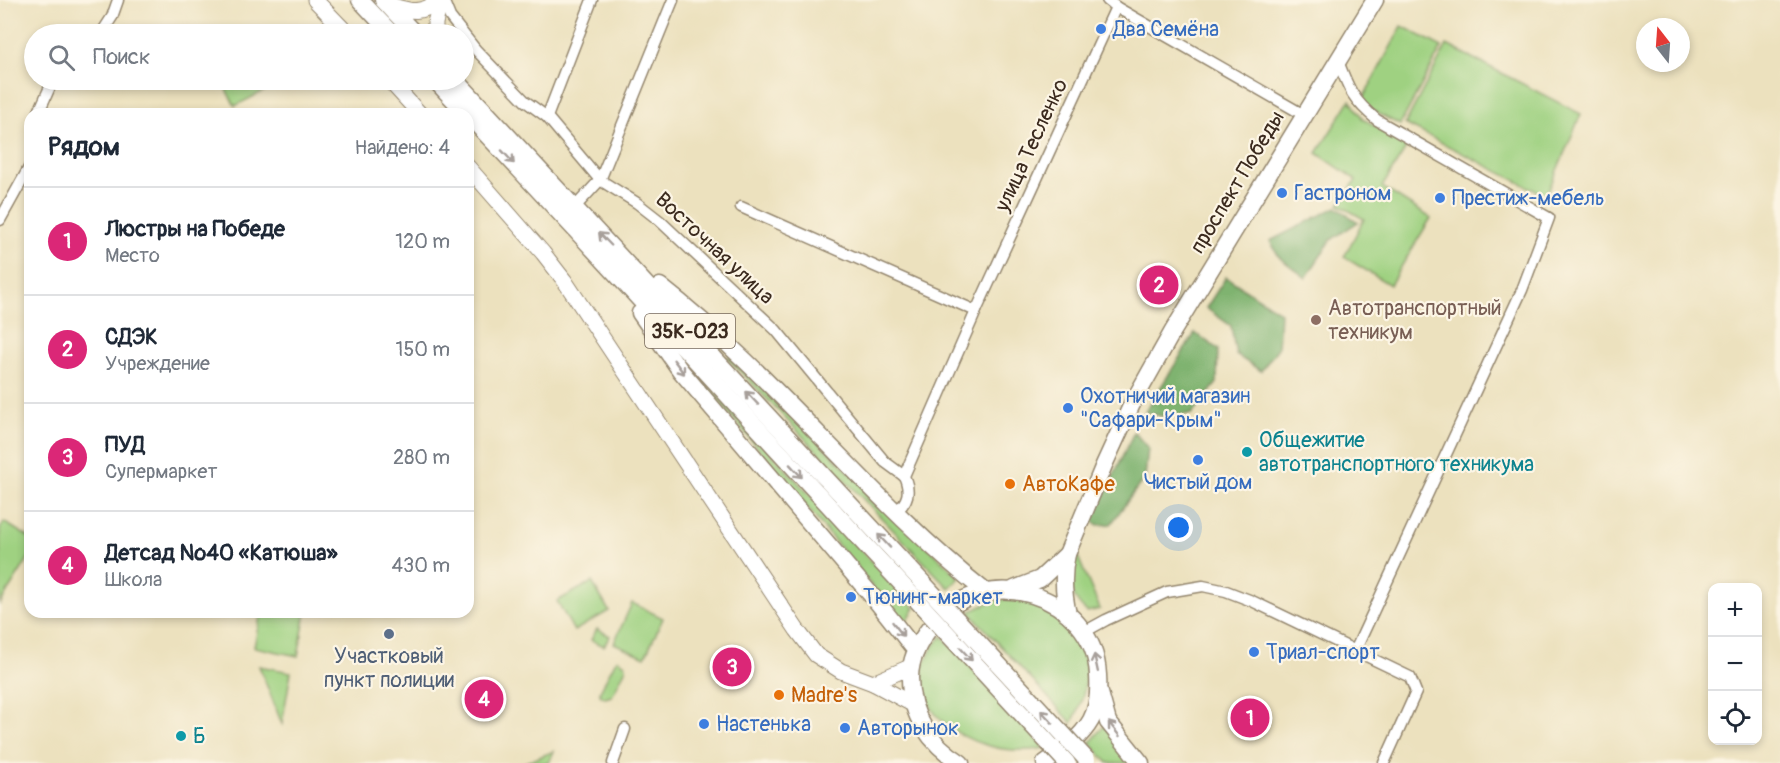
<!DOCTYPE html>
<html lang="ru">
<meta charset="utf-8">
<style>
body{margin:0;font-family:Pangolin,sans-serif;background:#f6f6f7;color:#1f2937}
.controls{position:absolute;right:18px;bottom:18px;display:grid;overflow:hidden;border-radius:12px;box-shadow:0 3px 9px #0003}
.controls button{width:54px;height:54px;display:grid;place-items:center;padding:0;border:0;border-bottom:2px solid #e0e1e3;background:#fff;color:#1f2937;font:30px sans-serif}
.compass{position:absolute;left:1636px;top:18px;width:54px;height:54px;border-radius:50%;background:#fff;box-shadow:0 3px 9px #0003;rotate:343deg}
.you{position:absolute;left:1179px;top:528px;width:21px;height:21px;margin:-15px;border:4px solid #fff;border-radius:50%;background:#1a73e8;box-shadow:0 0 0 9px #1a73e833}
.badge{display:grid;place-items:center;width:39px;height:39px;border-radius:50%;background:#db2777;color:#fff;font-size:20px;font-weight:700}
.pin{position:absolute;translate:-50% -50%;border:3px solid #fff;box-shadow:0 2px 6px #0006}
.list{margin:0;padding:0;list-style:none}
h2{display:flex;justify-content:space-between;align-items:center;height:78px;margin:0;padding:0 24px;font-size:26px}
h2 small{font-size:20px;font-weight:400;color:#747a83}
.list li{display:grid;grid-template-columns:39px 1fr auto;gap:18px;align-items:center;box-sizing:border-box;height:108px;padding:0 24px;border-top:2px solid #e0e1e3}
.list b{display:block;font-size:22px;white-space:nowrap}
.list p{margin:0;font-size:20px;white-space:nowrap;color:#747a83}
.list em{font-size:20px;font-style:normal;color:#747a83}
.icon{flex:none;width:33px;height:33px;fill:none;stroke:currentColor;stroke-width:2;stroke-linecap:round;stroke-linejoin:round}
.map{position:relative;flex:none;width:1780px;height:763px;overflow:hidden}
.search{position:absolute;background:#fff;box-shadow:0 3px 9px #0003;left:24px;top:24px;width:450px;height:66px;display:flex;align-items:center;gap:15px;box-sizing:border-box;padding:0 21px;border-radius:33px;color:#747a83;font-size:22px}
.panel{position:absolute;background:#fff;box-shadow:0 3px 9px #0003;left:24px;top:108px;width:450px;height:510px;border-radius:18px}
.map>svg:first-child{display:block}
</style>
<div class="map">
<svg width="1780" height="763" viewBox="0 0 1780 763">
<rect width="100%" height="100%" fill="#fcf5e5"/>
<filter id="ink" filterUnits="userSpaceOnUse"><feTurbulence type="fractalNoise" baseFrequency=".0167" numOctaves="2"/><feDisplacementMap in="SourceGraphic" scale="12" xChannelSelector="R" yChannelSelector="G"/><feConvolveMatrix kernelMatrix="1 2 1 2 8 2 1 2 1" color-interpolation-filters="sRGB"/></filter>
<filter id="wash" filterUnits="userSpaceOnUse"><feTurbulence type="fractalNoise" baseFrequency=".008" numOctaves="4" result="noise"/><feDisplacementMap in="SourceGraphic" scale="24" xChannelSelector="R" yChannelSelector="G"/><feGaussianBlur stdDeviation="1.35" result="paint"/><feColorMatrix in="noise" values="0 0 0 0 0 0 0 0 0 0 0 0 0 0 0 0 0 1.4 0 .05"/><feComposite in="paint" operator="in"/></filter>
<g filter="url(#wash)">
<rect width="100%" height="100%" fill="#ece1be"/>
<g fill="#9fd181" stroke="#6d7e50" stroke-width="1.5">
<path d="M1402,26L1442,47L1400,125L1360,104Z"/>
<path d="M1447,45L1581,114L1546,196L1405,124Z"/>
<path d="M221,80H270L274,86L235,106Z"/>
<path d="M1350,100L1363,119L1408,145L1382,187L1431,218L1390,285L1344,257L1364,219L1339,205L1356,180L1317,153Z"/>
<path d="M729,356L960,578L949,588L727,358Z"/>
<path d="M689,365L915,608L904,625Z"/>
<path d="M4,522L30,538V556L0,604V529Z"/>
<path d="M1078,557L1100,609L1087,612C1071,600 1070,583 1069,564Z"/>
<path d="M592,582L609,611L574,631L557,601Z"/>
<path d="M1010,598C1077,610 1105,662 1072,723L969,612L990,602Z"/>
<path d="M632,603L663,618L645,657L614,643Z"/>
<path d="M261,612H306L298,656L254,647Z"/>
<path d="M597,629L610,636L604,646L591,640Z"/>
<path d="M942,636L1045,748C968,763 883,699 942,636Z"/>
<path d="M618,659L625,664L626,668L612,696L605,698L600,695V691L615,662Z"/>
<path d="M259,666L291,672L282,724Z"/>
<path d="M1104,726L1135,763H1108L1090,743Z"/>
<path d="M554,751L549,763H524Z"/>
</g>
<g fill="#7fb36f" stroke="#5d6e46" stroke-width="1.5">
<path d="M1336,207L1358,222L1331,240L1306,278L1280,258L1270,241Z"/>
<path d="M1226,277L1280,312L1278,348L1261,371L1236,355L1231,326L1206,308Z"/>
<path d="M1195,333L1218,349L1217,383L1192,414L1161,416L1145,412Z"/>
<path d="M1134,432L1148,448L1145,477L1111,524L1098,525L1092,521Z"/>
</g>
</g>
<g filter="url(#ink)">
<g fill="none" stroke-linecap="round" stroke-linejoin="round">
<defs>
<g id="street">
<path d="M443,0L450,17L476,50L525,101L547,117L600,180L637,203L660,221L776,330L885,462L904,476"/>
<path d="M1116,7L1304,115"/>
<path d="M101,34L112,17L118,0"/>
<path d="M1338,61C1349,90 1353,100 1377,120L1549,218L1522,290L1355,651"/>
<path d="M38,114L53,80"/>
<path d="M547,117L592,0"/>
<path d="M575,207L600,180L673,0"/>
<path d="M741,207L976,311"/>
<path d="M0,220L30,166"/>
<path d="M896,512C908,501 911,492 904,476L976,311L1116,7L1107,0"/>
<path d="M1084,632L1106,620L1167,592L1203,586L1226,591L1252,601L1410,677L1416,692L1384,763"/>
<path d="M613,763L625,729"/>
</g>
<g id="secondary">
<path d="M315,0L348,34"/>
<path d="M387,4C410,11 419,16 440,0"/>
<path d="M435,34V23L441,0"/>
<path d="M389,80L420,114"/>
<path d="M468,167L543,253L564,280L797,630L816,655L841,671L873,683L912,704"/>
<path d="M873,683L910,667"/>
</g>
<g id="primary">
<path d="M360,0L392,34"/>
<path d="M383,0L415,34"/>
<path d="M435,80L467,114"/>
<path d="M456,80L924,584"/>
<path d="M468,115C618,273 763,436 912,595"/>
<path d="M660,286C778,378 869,500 987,593"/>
<path d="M640,313L680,370L878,603L916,651"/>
<path d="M1014,589L1040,579L1067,554"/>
<path d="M1068,614C1063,593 1062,575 1067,554L1104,465L1132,404L1173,331L1375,0"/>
<path d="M1100,693L1108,722L1141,763"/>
<path d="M961,763C930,744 910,715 910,678C910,658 920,640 932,625C982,560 1094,593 1098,675C1099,690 1098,707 1091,720C1081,738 1062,751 1045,763"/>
</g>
</defs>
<use href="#street" stroke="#94866e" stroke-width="13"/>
<use href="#secondary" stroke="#94866e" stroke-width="17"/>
<use href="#primary" stroke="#94866e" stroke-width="19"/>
<use href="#street" stroke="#fff" stroke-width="10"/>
<use href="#secondary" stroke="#fff" stroke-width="15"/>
<use href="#primary" stroke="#fff" stroke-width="16"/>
<defs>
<g id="primary-bridge">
<path d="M924,584L1087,760"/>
<path d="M912,595L1067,763"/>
</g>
</defs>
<use href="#primary-bridge" stroke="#94866e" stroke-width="19" stroke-linecap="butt"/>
<use href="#primary-bridge" stroke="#fff" stroke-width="16"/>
</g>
<defs><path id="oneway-shaft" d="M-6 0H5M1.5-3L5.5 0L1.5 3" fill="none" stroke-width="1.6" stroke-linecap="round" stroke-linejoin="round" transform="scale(1.5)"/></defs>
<g stroke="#a79f9a">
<use href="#oneway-shaft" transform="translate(508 157) rotate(47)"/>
<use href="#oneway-shaft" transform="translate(605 239) rotate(-134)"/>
<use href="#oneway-shaft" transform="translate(679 367) rotate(53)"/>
<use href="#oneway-shaft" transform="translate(752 398) rotate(-133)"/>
<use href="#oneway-shaft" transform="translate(796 471) rotate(47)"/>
<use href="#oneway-shaft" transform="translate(884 541) rotate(-133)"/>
<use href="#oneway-shaft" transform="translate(898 629) rotate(52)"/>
<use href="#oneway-shaft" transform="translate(966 654) rotate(47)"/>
<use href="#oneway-shaft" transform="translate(1096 663) rotate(-102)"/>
<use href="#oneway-shaft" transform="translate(1047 717) rotate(-133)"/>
<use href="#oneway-shaft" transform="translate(1114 729) rotate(-128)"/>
</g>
</g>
<g fill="#3f7fe0" stroke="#fcf5e5" stroke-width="2">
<circle cx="1101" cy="29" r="6"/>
<circle cx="1282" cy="193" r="6"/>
<circle cx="1440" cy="198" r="6"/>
<circle cx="1068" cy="408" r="6"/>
<circle cx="1198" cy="460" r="6"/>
<circle cx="851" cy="597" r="6"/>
<circle cx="1254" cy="652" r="6"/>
<circle cx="704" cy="724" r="6"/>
<circle cx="845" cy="728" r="6"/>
</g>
<circle fill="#8d6e63" stroke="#fcf5e5" stroke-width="2" cx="1316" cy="320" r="6"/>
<g fill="#0f9aa8" stroke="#fcf5e5" stroke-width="2">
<circle cx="1247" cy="452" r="6"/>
<circle cx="181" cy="736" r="6"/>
</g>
<g fill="#e8710a" stroke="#fcf5e5" stroke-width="2">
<circle cx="1010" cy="484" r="6"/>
<circle cx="779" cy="695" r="6"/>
</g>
<circle fill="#5c6f8a" stroke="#fcf5e5" stroke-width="2" cx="389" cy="634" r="6"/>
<g text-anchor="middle" stroke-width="4.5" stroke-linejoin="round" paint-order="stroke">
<rect fill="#fcf5e5" stroke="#75675a" stroke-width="1.5" x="645" y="314" width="90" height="34" rx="4.5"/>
<g font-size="20" font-weight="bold" fill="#3b2a1e">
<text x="690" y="338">35К-023</text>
</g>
<g font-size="21" fill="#366cbe" stroke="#fcf5e5" text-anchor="start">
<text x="1113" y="36">Два Семёна</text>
<text x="1294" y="200">Гастроном</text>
<text x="1452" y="205">Престиж-мебель</text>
<text x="1080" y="403">Охотничий магазин<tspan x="1080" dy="24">"Сафари-Крым"</tspan></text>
<text x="1198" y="489" text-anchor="middle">Чистый дом</text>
<text x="863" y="604">Тюнинг-маркет</text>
<text x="1266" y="659">Триал-спорт</text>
<text x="716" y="731">Настенька</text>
<text x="857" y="735">Авторынок</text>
</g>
<g font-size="21" fill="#3b2a1e" stroke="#fcf5e5">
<text transform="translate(1031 145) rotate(-65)" y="7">улица Тесленко</text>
<text transform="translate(1237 182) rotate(-59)" y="7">проспект Победы</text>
<text transform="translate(715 248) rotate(43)" y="7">Восточная улица</text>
</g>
<g font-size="21" fill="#785e54" stroke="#fcf5e5" text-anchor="start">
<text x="1328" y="315">Автотранспортный<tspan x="1328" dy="24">техникум</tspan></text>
</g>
<g font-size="21" fill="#0d838f" stroke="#fcf5e5" text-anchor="start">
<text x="1259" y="447">Общежитие<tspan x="1259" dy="24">автотранспортного техникума</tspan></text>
<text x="193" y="743">Б</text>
</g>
<g font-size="21" fill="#c56008" stroke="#fcf5e5" text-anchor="start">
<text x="1022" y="491">АвтоКафе</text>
<text x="791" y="702">Madre's</text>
</g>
<g font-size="21" fill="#4e5e75" stroke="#fcf5e5">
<text x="389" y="663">Участковый<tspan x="389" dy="24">пункт полиции</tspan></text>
</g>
</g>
</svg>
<div class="controls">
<button>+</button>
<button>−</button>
<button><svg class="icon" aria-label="locate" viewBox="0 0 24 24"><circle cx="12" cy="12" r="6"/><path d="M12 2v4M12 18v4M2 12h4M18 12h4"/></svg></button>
</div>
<svg class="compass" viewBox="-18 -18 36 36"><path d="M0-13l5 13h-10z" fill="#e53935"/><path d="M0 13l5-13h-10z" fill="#747a83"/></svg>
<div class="you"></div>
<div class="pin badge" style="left:1250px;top:718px">1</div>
<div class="pin badge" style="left:1159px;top:285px">2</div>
<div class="pin badge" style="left:732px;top:667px">3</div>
<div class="pin badge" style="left:484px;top:699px">4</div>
<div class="search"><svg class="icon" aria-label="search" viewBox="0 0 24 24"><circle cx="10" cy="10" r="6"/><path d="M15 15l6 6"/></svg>Поиск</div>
<section class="panel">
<h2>Рядом<small>Найдено: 4</small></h2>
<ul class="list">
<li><span class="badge">1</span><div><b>Люстры на Победе</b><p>Место</p></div><em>120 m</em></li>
<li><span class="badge">2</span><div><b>СДЭК</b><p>Учреждение</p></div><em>150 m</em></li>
<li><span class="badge">3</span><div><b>ПУД</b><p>Супермаркет</p></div><em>280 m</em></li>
<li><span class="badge">4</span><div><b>Детсад №40 «Катюша»</b><p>Школа</p></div><em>430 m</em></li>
</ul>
</section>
</div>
